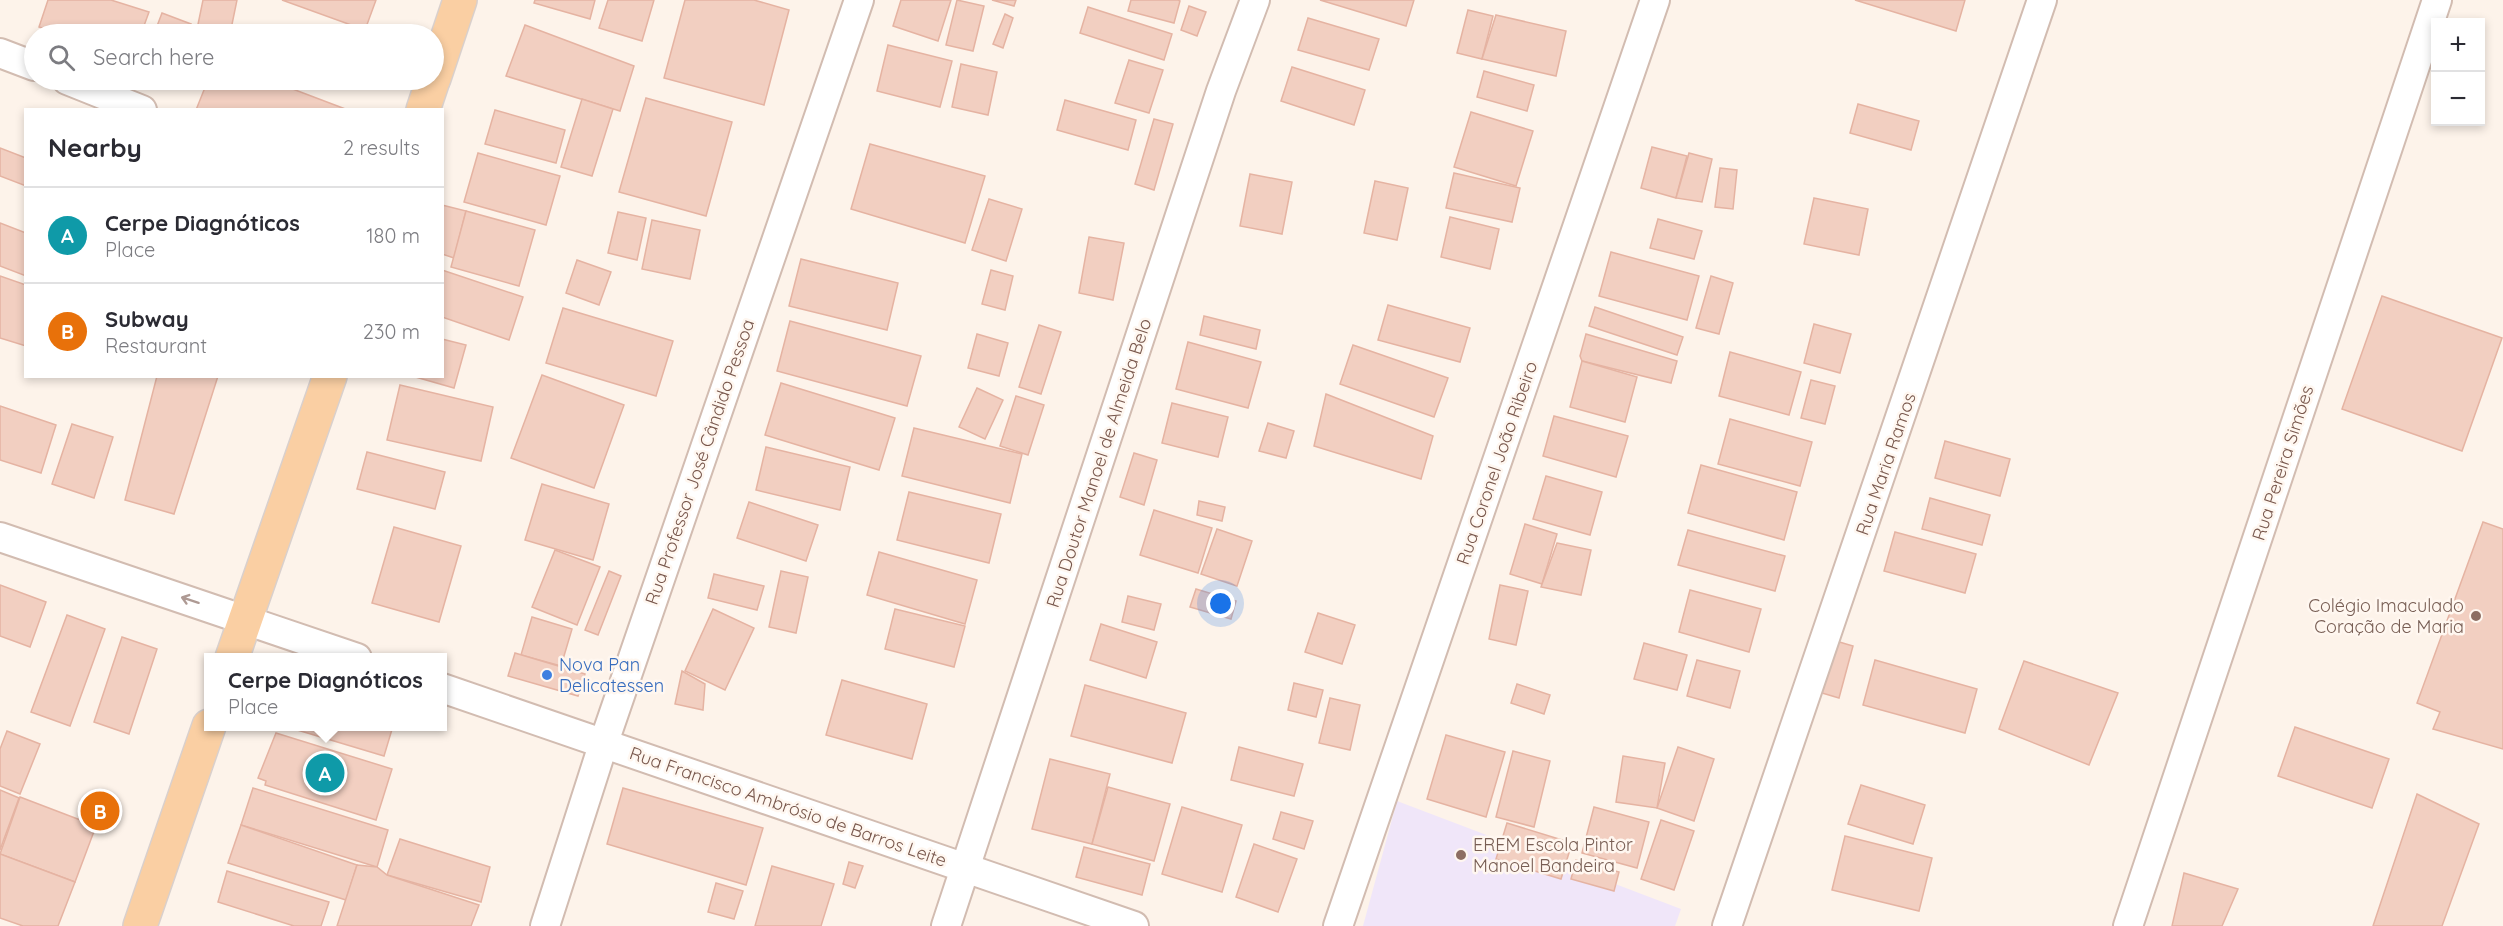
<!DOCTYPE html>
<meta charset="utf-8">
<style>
body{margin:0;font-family:Quicksand,sans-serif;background:#f7f7f7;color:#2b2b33}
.controls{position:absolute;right:18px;top:18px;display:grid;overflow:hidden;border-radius:0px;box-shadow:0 3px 9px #0003}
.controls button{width:54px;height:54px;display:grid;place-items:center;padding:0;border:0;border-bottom:2px solid #e1e1e2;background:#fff;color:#2b2b33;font:30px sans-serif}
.you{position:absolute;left:1221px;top:604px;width:21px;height:21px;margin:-15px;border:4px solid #fff;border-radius:50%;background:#1a73e8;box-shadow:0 0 0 9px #1a73e833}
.badge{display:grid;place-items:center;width:39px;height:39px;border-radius:50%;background:#111827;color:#fff;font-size:20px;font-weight:700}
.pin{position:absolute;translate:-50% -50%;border:3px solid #fff;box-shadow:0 2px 6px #0006}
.popup{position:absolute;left:204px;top:653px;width:243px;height:78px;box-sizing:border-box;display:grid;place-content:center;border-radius:0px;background:#fff;filter:drop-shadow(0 2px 4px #0005);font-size:20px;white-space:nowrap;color:#7c7c81}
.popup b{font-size:22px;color:#2b2b33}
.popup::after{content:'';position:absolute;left:50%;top:100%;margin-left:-12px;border:12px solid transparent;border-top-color:#fff}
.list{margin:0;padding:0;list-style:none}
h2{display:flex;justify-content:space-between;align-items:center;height:78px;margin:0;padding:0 24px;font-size:26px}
h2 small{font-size:20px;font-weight:400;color:#7c7c81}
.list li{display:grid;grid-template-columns:39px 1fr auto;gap:18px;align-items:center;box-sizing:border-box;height:96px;padding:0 24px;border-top:2px solid #e1e1e2}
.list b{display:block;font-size:22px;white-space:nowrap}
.list p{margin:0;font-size:20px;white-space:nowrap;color:#7c7c81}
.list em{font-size:20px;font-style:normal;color:#7c7c81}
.icon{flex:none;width:33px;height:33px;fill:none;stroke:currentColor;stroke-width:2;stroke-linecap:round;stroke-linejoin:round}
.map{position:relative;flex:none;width:2503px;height:926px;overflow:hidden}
.search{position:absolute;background:#fff;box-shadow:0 3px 9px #0003;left:24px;top:24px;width:420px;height:66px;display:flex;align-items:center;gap:15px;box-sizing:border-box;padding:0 21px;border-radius:33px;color:#7c7c81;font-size:22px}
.panel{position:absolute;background:#fff;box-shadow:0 3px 9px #0003;left:24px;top:108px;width:420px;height:270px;border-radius:0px}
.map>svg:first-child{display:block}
</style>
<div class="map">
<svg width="2503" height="926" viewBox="0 0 2503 926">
<rect width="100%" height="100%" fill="#fdf3ea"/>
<path fill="#f0e6f9" d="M1397,801L1681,909L1675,926H1363Z"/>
<g fill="#f2cfc1" stroke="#e5b3a2" stroke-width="1.5">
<path d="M48,0H111L149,12L141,34H63L39,27Z"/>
<path d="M203,0H237L230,34H196Z"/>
<path d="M282,0H376L365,30Z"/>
<path d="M535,0H595L590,19L534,3Z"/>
<path d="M608,0H654L642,41L599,28Z"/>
<path d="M685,0H754L789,10L764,105L664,78Z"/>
<path d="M901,0H951L938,41L893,26Z"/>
<path d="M957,0L984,6L973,51L946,45Z"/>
<path d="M992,0H1016L1014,6Z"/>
<path d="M1131,0H1178L1180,1L1174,23L1128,11Z"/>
<path d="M1320,0H1414L1406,26Z"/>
<path d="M1855,0H1965L1956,31Z"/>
<path d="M1189,6L1206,12L1197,36L1181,30Z"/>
<path d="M1088,7L1172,34L1164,60L1080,33Z"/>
<path d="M1468,10L1493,16L1482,59L1457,53Z"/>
<path d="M162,13L191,24L186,34H154Z"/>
<path d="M1005,14L1013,18L1003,48L993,44Z"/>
<path d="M1496,15L1566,31L1556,76L1482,59Z"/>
<path d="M1308,18L1379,39L1369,70L1298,50Z"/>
<path d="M525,25L634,66L620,111L506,76Z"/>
<path d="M888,45L952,61L940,107L877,91Z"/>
<path d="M1129,60L1163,70L1149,113L1115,103Z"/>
<path d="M961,64L997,72L988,115L952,107Z"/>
<path d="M1292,67L1365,90L1354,125L1281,101Z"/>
<path d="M1484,71L1534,85L1527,111L1477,97Z"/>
<path d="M208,80H269L348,110H196Z"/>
<path d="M646,98L732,122L706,216L619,192Z"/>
<path d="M582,99L613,109L592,176L561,167Z"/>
<path d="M1065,100L1136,120L1128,150L1057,130Z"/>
<path d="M1858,104L1919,121L1911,150L1850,133Z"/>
<path d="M495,110L565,130L556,163L485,144Z"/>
<path d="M1471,112L1533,131L1516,186L1454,167Z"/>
<path d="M1154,119L1173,124L1154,190L1135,184Z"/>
<path d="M870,144L985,176L965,243L851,209Z"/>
<path d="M1652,147L1687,156L1676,198L1641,188Z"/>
<path d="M0,148L26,158V186L0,176Z"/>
<path d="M478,153L560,176L546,225L464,202Z"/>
<path d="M1689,153L1712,159L1702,202L1676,198Z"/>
<path d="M1720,168L1737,170L1733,209L1715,207Z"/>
<path d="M1454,173L1520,188L1512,222L1446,208Z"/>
<path d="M1250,174L1292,182L1282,234L1240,226Z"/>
<path d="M1375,181L1408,188L1397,240L1364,233Z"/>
<path d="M1814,198L1868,209L1859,255L1804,244Z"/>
<path d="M989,199L1022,209L1006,261L972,250Z"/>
<path d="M442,205L466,211L454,258L442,254Z"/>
<path d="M466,211L535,230L519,286L451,267Z"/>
<path d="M618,212L646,218L637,260L608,253Z"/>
<path d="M1450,217L1499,229L1490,269L1441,257Z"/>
<path d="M1658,219L1702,231L1694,259L1650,248Z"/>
<path d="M652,220L700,230L690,279L642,269Z"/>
<path d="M0,223L26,233V276L0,266Z"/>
<path d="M1089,237L1124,243L1113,300L1079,293Z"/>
<path d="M1611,252L1699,276L1687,320L1599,296Z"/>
<path d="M801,259L898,283L887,330L789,306Z"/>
<path d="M577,260L611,272L599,305L566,293Z"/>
<path d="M442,270L523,297L509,340L442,317Z"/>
<path d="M991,270L1013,276L1005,310L982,304Z"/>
<path d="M0,276L26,285V346L0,338Z"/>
<path d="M1711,276L1733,283L1719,334L1696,328Z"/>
<path d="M2382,296L2502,338L2462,451L2342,409Z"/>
<path d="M1388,305L1470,328L1460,362L1378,340Z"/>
<path d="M1595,307L1683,337L1677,355L1589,326Z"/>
<path d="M563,308L673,341L656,396L546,363Z"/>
<path d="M1204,316L1260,330L1256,349L1200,335Z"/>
<path d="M790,321L921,356L907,406L777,371Z"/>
<path d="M1814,324L1851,334L1840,373L1804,363Z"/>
<path d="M1039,325L1061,332L1041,394L1019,387Z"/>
<path d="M977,334L1008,343L999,376L968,368Z"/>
<path d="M1586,334L1677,361L1671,383L1582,361L1580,356Z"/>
<path d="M442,339L466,345L454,388L412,376H442Z"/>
<path d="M1188,342L1261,362L1248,408L1176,389Z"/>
<path d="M1353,345L1448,378L1434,417L1340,384Z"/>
<path d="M1730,352L1801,372L1789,415L1719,396Z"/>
<path d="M1582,361L1637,377L1625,422L1570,407Z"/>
<path d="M542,375L624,405L594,488L511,458Z"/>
<path d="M157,376H218L174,514L125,500Z"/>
<path d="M1811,380L1835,386L1825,424L1801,418Z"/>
<path d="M781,383L895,418L879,470L765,435Z"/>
<path d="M400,385L493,407L481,461L387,440Z"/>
<path d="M977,388L1003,400L985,439L959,427Z"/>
<path d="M1326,394L1433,436L1421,479L1314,446Z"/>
<path d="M1016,396L1044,405L1028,455L1000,446Z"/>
<path d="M1172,403L1228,417L1218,457L1162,443Z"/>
<path d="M0,406L56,425L41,473L0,460Z"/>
<path d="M1554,416L1628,436L1616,477L1543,456Z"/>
<path d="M1730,419L1812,442L1800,486L1718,464Z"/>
<path d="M1268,423L1294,431L1286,458L1259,451Z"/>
<path d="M72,424L113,437L94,498L52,484Z"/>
<path d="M914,428L1022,454L1010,503L902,476Z"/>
<path d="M1945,441L2010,459L2000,496L1935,478Z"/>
<path d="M766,447L850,467L840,510L756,490Z"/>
<path d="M367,452L445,472L435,509L357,489Z"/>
<path d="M1134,453L1157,460L1144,505L1120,497Z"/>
<path d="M1701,465L1797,492L1784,540L1688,513Z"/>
<path d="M1546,476L1602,492L1590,535L1533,519Z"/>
<path d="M542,484L609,504L593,560L525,540Z"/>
<path d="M909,492L1001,514L989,563L897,540Z"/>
<path d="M1930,498L1990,515L1982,545L1922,529Z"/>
<path d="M1199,501L1225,507L1222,521L1197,515Z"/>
<path d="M749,502L818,525L806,561L737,538Z"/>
<path d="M1154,510L1212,528L1198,573L1140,555Z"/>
<path d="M2483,522L2503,529V749L2433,729L2440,712L2417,703Z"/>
<path d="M1525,524L1557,534L1542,584L1510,574Z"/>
<path d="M394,527L461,546L439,622L372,603Z"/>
<path d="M1217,529L1252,541L1237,586L1201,574Z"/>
<path d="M1688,530L1785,556L1775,591L1678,565Z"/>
<path d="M1895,532L1976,554L1965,593L1884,571Z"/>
<path d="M1557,543L1591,550L1581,595L1541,587Z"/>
<path d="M555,550L600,567L577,625L532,607Z"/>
<path d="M879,552L977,580L965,624L867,595Z"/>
<path d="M609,571L621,576L598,635L585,630Z"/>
<path d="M781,571L808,577L796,633L769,627Z"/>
<path d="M714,574L764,586L757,610L708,598Z"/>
<path d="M0,585L46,602L30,647L0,636Z"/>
<path d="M1500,585L1528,591L1516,645L1489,639Z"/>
<path d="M1196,589L1236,601L1231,619L1190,607Z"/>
<path d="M1690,590L1761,609L1749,652L1679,632Z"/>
<path d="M1128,596L1161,604L1154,630L1122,622Z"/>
<path d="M713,609L754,628L725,690L685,671Z"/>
<path d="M895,609L965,626L954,667L885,649Z"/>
<path d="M1318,613L1355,625L1342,664L1305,652Z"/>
<path d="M67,615L105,629L70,726L31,712Z"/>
<path d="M532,617L572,629L561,666L521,655Z"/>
<path d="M1101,624L1157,642L1146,678L1090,660Z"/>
<path d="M122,637L157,649L129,734L94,722Z"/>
<path d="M1836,641L1853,646L1839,698L1822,693Z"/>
<path d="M1644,643L1687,655L1677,690L1634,679Z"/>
<path d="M515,653L585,674L578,696L508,676Z"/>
<path d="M1697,660L1740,671L1730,708L1687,696Z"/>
<path d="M1875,660L1977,689L1965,733L1863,705Z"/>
<path d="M2024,661L2118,693L2089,765L1999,729Z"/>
<path d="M682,671L705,684L703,710L675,704Z"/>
<path d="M842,680L927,704L912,759L826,735Z"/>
<path d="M1294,683L1323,690L1316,717L1288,710Z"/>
<path d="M1517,684L1550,695L1544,714L1511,703Z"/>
<path d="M1085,685L1186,713L1172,763L1071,736Z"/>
<path d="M1330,698L1360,705L1350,750L1319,743Z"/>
<path d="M284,726H393L384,756Z"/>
<path d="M2295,727L2389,759L2372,808L2278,776Z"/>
<path d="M7,731L40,744L20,794L0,786V749Z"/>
<path d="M276,733L392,769L376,820L265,785L266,781L258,778Z"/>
<path d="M1446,735L1505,752L1486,817L1427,799Z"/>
<path d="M1239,747L1303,764L1294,796L1231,780Z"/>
<path d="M1678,747L1714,759L1694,821L1657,808Z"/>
<path d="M1513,751L1550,761L1534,827L1496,817Z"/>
<path d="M1623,756L1665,763L1657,808L1616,802Z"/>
<path d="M1050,759L1110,774L1092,844L1032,829Z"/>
<path d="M1861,785L1925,805L1913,844L1848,824Z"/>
<path d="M1108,787L1170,804L1154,861L1092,844Z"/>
<path d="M253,788L388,830L377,867L241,825Z"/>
<path d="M623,788L763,828L746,885L607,844Z"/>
<path d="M0,790L19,798L0,850Z"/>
<path d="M2417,794L2479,824L2442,926H2373Z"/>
<path d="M20,797L96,826L75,882L0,854Z"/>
<path d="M1182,807L1242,825L1222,892L1162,874Z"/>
<path d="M1594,807L1649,822L1637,868L1582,853Z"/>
<path d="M1281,812L1313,821L1304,849L1273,839Z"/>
<path d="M1661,820L1694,831L1674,890L1641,879Z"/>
<path d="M1507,823L1572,843L1561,879L1496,859Z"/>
<path d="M241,825L357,865L346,900L228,863Z"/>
<path d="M1845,836L1932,858L1919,911L1832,890Z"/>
<path d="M400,839L490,867L481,902L387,875Z"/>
<path d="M1254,844L1297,859L1278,912L1236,897Z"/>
<path d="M1084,847L1150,864L1142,895L1076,877Z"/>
<path d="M0,854L75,882L58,926H23L0,918Z"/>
<path d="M1576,860L1619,872L1614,891L1571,879Z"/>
<path d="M849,862L863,866L855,888L843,884Z"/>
<path d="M357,865L377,867L387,875L479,905L471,926H337Z"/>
<path d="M772,866L834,884L821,926H755Z"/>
<path d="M227,871L329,902L321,926H294L218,902Z"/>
<path d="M2184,873L2238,889L2222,926H2172Z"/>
<path d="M716,883L743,891L734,919L708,912Z"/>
</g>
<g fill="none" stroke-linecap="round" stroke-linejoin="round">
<defs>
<g id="street">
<path d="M0,53L34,66"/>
<path d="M67,80L142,110"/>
<path d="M0,537L357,658"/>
<path d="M442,688L1134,926"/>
<path d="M545,926L603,745L859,0"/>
<path d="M946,926L1221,91L1255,0"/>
<path d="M1338,926L1655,0"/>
<path d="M1727,926L2042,0"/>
<path d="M2128,926L2437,0"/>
</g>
<g id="primary">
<path d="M434,78L460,0"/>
<path d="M423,110L433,80"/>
<path d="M232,658L330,376"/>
<path d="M140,926L209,726"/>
</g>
</defs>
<use href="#street" stroke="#d2bcb1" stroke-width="32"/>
<use href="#primary" stroke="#d9d0cd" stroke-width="36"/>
<use href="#street" stroke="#fff" stroke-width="28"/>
<use href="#primary" stroke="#facfa3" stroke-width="33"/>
</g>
<defs><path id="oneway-shaft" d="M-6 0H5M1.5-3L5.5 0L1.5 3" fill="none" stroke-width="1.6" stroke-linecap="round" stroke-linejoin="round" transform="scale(1.5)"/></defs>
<use stroke="#ae9a94" href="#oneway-shaft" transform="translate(190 600) rotate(-162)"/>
<g fill="#8d6e63" stroke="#fff7f0" stroke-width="2">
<circle cx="2476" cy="616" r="6"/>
<circle cx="1461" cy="855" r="6"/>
</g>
<circle fill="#3f7fe0" stroke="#fff7f0" stroke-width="2" cx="547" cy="675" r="6"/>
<g text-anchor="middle" stroke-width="5" stroke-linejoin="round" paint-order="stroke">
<g font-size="18" fill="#78574c" stroke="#fff7f0">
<text transform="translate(700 462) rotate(-71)" y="6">Rua Professor José Cândido Pessoa</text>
<text transform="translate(1099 463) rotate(-72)" y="6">Rua Doutor Manoel de Almeida Belo</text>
<text transform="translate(1497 463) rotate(-71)" y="6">Rua Coronel João Ribeiro</text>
<text transform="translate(2283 463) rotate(-72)" y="6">Rua Pereira Simões</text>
<text transform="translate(1886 464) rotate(-71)" y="6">Rua Maria Ramos</text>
<text transform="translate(788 807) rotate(19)" y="6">Rua Francisco Ambrósio de Barros Leite</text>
</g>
<g font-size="18" fill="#785e54" stroke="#fff7f0" text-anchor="end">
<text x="2464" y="612">Colégio Imaculado<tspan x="2464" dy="21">Coração de Maria</tspan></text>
<text x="1473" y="851" text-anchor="start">EREM Escola Pintor<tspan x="1473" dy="21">Manoel Bandeira</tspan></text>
</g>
<g font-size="18" fill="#366cbe" stroke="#fff7f0" text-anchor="start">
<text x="559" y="671">Nova Pan<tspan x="559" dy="21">Delicatessen</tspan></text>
</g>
</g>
</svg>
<div class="controls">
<button>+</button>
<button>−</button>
</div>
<div class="you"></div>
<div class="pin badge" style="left:325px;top:773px;background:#0f9aa8">A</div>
<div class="popup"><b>Cerpe Diagnóticos</b>Place</div>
<div class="pin badge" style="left:100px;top:811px;background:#e8710a">B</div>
<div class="search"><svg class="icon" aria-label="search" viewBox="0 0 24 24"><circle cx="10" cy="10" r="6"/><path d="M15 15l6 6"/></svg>Search here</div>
<section class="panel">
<h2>Nearby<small>2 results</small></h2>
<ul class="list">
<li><span class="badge" style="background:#0f9aa8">A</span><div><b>Cerpe Diagnóticos</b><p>Place</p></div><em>180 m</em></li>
<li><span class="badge" style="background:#e8710a">B</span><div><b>Subway</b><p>Restaurant</p></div><em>230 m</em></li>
</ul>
</section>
</div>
